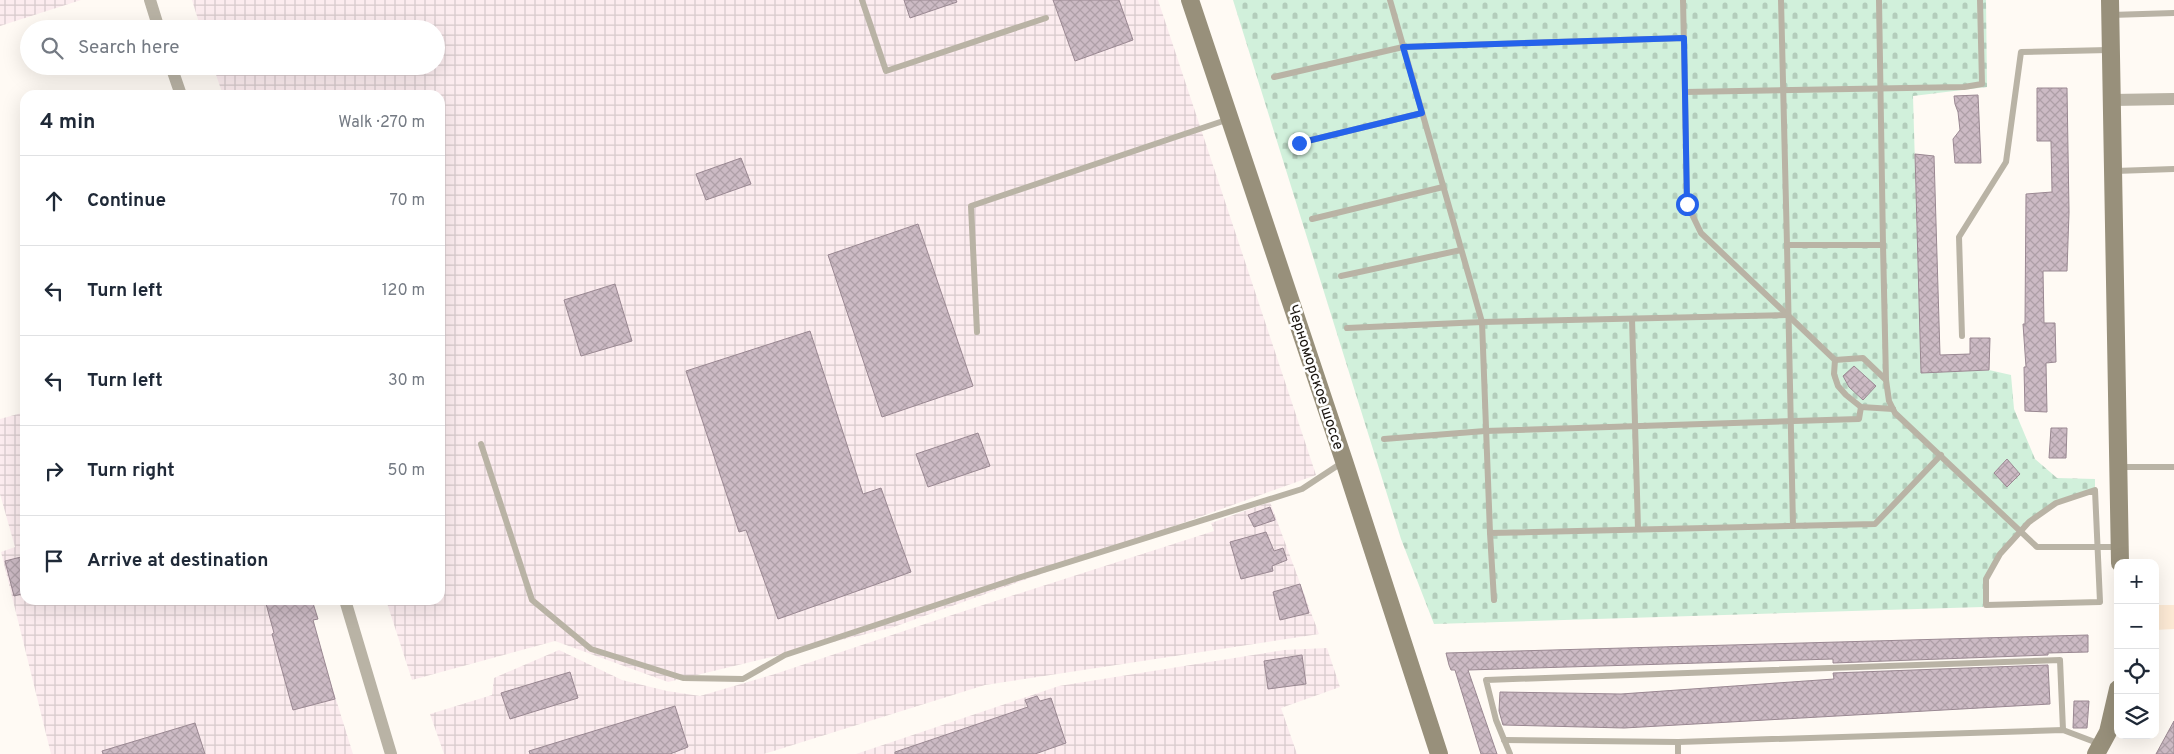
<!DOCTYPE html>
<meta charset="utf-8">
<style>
body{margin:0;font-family:Overpass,sans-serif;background:#f6f6f7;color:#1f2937}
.controls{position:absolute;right:15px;bottom:15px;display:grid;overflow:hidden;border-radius:10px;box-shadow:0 5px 20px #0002}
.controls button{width:45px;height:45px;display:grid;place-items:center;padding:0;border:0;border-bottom:1px solid #e0e1e3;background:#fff;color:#1f2937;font:25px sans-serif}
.stop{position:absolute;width:15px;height:15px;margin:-11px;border:4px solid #2563eb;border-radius:50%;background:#fff}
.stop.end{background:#2563eb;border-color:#fff;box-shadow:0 1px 5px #0008}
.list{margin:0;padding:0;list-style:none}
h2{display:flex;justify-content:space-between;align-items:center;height:65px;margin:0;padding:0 20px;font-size:21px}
h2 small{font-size:16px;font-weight:400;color:#747a83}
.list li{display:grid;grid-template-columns:32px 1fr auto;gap:15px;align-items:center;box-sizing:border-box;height:90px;padding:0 20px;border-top:1px solid #e0e1e3}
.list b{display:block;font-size:19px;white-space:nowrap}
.list em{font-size:16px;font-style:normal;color:#747a83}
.icon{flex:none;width:28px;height:28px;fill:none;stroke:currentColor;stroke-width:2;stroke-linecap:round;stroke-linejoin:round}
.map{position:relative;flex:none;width:2174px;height:754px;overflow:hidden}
.search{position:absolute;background:#fff;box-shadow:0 5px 20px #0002;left:20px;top:20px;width:425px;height:55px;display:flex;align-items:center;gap:12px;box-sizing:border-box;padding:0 18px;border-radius:28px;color:#747a83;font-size:19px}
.panel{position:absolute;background:#fff;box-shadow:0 5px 20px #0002;left:20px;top:90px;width:425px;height:515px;border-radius:15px}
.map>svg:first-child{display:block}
</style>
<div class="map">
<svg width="2174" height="754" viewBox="0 0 2174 754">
<defs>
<pattern id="industrial-grid" width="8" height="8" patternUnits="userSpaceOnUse" patternTransform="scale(1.25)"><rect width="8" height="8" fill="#fcecef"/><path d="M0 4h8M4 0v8" fill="none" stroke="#d7cacc"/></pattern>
<pattern id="cemetery-stones" width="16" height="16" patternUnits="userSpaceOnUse" patternTransform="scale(1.25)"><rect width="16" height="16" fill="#d1f0db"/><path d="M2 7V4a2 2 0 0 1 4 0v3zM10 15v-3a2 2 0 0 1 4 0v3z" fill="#b3cdbb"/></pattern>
<pattern id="building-cross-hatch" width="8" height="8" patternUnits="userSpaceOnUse" patternTransform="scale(1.25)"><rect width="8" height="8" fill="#ccbac4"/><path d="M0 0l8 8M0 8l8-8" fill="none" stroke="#ae9fa7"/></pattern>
</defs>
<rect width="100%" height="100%" fill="#fffaf4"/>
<path fill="#feebd6" d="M2155,605H2174V629L2155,630Z"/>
<g fill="url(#industrial-grid)">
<path d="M0,0H81L0,26Z"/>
<path d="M192,0H1158L1316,475L891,628L668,682L555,641L412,680L386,600H440V95H223L213,66H436V29H201Z"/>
<path d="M25,412V600H305L353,754H51L1,552L15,547L0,494V419Z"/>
<path d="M1270,502L1319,634L985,685L764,754H444L430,714L492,695L494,678L559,650L622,680L667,691L700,696L775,674L949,616L1214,531L1211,523Z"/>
<path d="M1327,648L1340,687L1281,708L1297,754H856L1059,686L1284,650Z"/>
</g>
<path fill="url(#cemetery-stones)" d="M1233,0H1986L1987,87L1913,96L1921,373L1989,370L2011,375L2014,409L2035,459L2057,478L2095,479V490L2056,503L2029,522L2000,554L1986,579L1983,607L1434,624L1401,539Z"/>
<g fill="url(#building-cross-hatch)" stroke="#9a8892">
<path d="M904,0H956L957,2L910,18Z"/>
<path d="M1053,0H1119L1133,40L1075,61Z"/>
<path d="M2037,88H2067L2069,212L2067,271H2043L2044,323H2055L2056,362L2046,363L2047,412L2025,411L2024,367H2026L2023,324H2025L2026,194L2052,192L2051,141H2037Z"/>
<path d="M1978,95L1981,163H1955L1953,139L1960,130L1958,112L1955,104L1954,96Z"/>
<path d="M1915,154L1934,156L1940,355L1970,354V338H1990L1989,370L1921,373Z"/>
<path d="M741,158L751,184L706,200L696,174Z"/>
<path d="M918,224L973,386L882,417L828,255Z"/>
<path d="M615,284L632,341L581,356L564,300Z"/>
<path d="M810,331L863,494L881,488L911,572L778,619L746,530L739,532L686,371Z"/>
<path d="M1854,366L1876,386L1863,400L1849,387L1843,376Z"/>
<path d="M2051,428H2067L2066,458H2049Z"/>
<path d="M978,433L990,466L928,487L916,454Z"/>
<path d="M2007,459L2020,474L2007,487L1994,473Z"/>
<path d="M1270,507L1275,520L1254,527L1248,515Z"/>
<path d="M1266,532L1274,551L1283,548L1287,560L1272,566L1273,571L1241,579L1230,542Z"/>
<path d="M25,556V593L14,596L5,561Z"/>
<path d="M1300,584L1309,613L1280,620L1273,592Z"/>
<path d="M265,600H312L318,619L313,620L335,699L293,710L272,634L274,633Z"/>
<path d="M2088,635V652L2048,653V655L1833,663V659L1468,670L1497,754H1481L1455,670H1451L1449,665L1446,653Z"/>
<path d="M1302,655L1306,684L1268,689L1264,661Z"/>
<path d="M2048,665L2050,704L1624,728L1503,725L1499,711L1500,692L1621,694L1834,679L1833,673Z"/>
<path d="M570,672L578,698L510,719L501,693Z"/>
<path d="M1037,696L1040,701L1051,698L1066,743L1035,754H895V752L1028,707L1025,700Z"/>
<path d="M2074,701H2089L2087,728H2073Z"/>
<path d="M675,706L688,747L670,754H530L529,751Z"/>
<path d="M2174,721V754H2156Z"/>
<path d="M195,723L205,754H103L102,751Z"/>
</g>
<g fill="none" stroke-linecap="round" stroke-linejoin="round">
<g stroke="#b9b3a5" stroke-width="6">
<path d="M862,0L886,71L1046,18"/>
<path d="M1390,0L1482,322L1490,533"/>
<path d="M1683,0L1685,92"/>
<path d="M1781,0L1787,245"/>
<path d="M1879,0L1883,245"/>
<path d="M1980,0L1982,84L1964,87L1685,92L1687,204L1701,233L1835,360L1863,358L1886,380L1889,401L1895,413L2037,547H2118"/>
<path d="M2111,15L2174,13"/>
<path d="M1274,77L1403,47L1684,38"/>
<path d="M1299,143L1422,113"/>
<path d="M2115,171L2174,169"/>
<path d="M1312,219L1443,187"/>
<path d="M1341,276L1461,250"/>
<path d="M1632,319L1638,529"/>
<path d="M1347,328L1482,322L1788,315"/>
<path d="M977,332L971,206L1229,119"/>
<path d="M1962,336L1959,237L2006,162L2021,52L2109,50"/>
<path d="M1835,360L1834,374L1838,386L1846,395L1861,407L1893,409"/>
<path d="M1384,439L1485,431L1859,419L1861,407"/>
<path d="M481,444L532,600L591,649L683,678L743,679L785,655L1015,579L1302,489L1343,462"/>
<path d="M2120,467H2174"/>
<path d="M2095,490L2100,602L1986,605V579L2000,554L2029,522L2056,503Z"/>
<path d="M1793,526L1787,245H1883L1886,380"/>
<path d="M1494,600L1490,533L1875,524L1941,455"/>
<path d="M1504,740L1678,742L2063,730L2100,744"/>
<path d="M1510,754L1496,720L1486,680L2060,660L2063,730"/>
<path d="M1678,754V742"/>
</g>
<g stroke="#b9b3a5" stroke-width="12">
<path d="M150,0L159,29"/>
<path d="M171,66L181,95"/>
<path d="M2112,100L2174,99"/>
<path d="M345,600L391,754"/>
</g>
<g stroke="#98907b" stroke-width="18">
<path d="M1190,0L1344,461L1439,754"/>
<path d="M2110,0L2120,563"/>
<path d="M2096,754L2108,732L2118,689"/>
</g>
</g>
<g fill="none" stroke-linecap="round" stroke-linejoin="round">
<path stroke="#2563eb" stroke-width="6" d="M1299,143L1422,113L1403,47L1684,38L1687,204"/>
</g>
<g text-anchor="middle" stroke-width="5" stroke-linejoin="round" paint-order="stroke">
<g font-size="15" fill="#18130e" stroke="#fff">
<text transform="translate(1316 377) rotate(72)" y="5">Черноморское шоссе</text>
</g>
</g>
</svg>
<div class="controls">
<button>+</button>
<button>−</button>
<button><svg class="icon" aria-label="locate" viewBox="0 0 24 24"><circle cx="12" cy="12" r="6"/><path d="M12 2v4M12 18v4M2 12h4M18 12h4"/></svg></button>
<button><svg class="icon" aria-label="layers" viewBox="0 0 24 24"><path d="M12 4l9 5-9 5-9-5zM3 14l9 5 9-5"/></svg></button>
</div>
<div class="stop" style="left:1687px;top:204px"></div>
<div class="stop end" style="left:1299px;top:143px"></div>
<div class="search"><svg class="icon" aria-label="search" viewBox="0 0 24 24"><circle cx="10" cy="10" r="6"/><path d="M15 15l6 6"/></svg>Search here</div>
<section class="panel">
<h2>4 min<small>Walk · 270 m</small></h2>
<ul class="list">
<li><svg class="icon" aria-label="ahead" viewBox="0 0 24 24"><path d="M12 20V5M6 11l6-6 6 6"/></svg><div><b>Continue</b></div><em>70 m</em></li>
<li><svg class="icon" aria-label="left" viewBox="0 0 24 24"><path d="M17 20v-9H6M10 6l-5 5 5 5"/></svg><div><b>Turn left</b></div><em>120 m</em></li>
<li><svg class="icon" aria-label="left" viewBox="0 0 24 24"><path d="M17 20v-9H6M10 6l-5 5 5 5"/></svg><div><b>Turn left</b></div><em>30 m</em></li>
<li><svg class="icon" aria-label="right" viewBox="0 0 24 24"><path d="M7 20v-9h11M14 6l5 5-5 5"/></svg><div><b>Turn right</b></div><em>50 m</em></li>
<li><svg class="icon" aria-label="arrive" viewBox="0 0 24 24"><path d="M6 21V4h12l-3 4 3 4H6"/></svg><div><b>Arrive at destination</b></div></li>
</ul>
</section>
</div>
